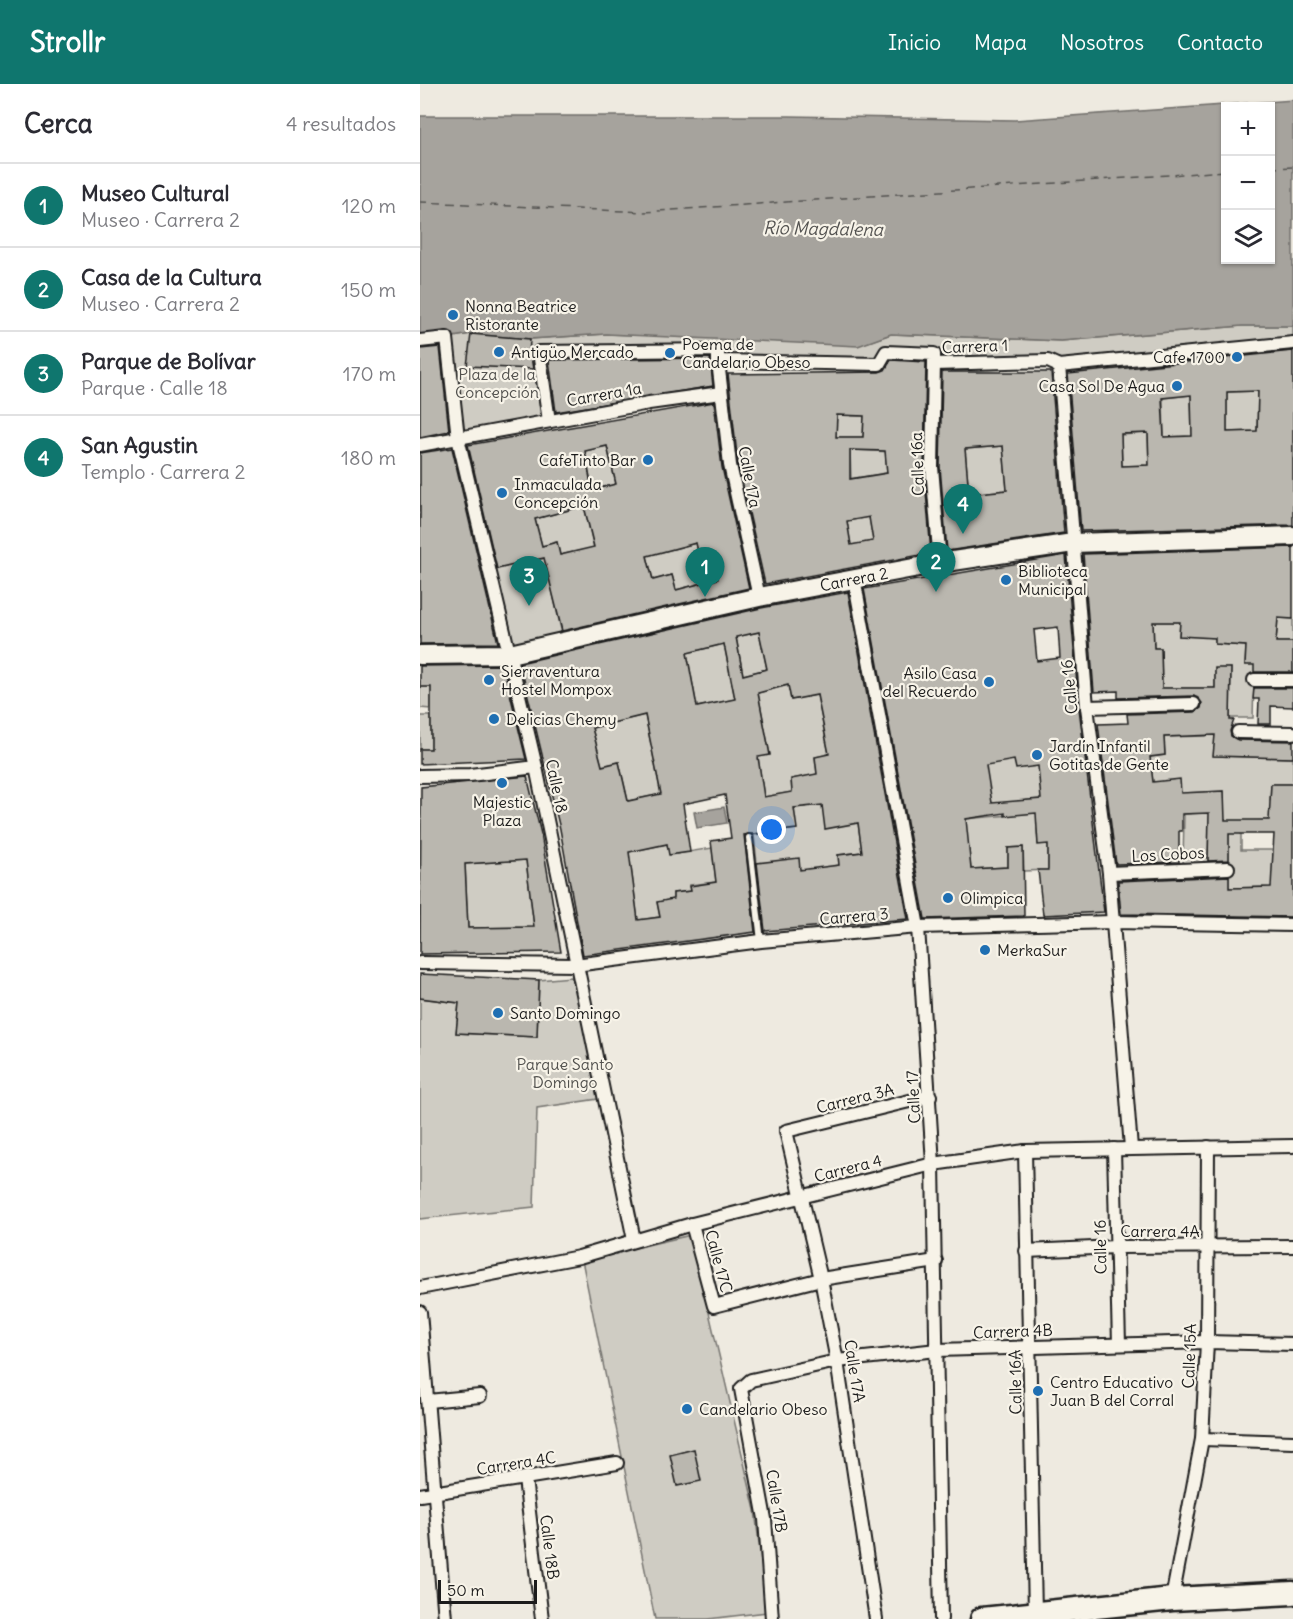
<!DOCTYPE html>
<html lang="es">
<meta charset="utf-8">
<style>
body{margin:0;font-family:Delius,sans-serif;background:#f2f2f3;color:#2b2b33}
.controls{position:absolute;right:18px;top:18px;display:grid;overflow:hidden;border-radius:0px;box-shadow:0 2px 4px #0004}
.controls button{width:54px;height:54px;display:grid;place-items:center;padding:0;border:0;border-bottom:2px solid #e1e1e2;background:#fff;color:#2b2b33;font:30px sans-serif}
.scale{position:absolute;left:18px;bottom:15px;width:99px;box-sizing:border-box;padding-left:6px;border:3px solid #1c1c1c;border-top:0;font-size:16px;line-height:21px;white-space:nowrap;color:#1c1c1c;-webkit-text-stroke:4px #f7f3e8;paint-order:stroke}
.you{position:absolute;left:352px;top:746px;width:21px;height:21px;margin:-15px;border:4px solid #fff;border-radius:50%;background:#1a73e8;box-shadow:0 0 0 9px #1a73e833}
.badge{display:grid;place-items:center;width:39px;height:39px;border-radius:50%;background:#0f766e;color:#fff;font-size:20px;font-weight:700}
.pin{position:absolute;translate:-50% -50px;filter:drop-shadow(0 2px 3px #0008)}
.pin::after{content:'';position:absolute;top:32px;width:21px;height:18px;background:inherit;clip-path:polygon(0 0,100% 0,50% 100%)}
.list{margin:0;padding:0;list-style:none}
h2{display:flex;justify-content:space-between;align-items:center;height:78px;margin:0;padding:0 24px;font-size:26px}
h2 small{font-size:20px;font-weight:400;color:#7c7c81}
.list li{display:grid;grid-template-columns:39px 1fr auto;gap:18px;align-items:center;box-sizing:border-box;height:84px;padding:0 24px;border-top:2px solid #e1e1e2}
.list b{display:block;font-size:22px;white-space:nowrap}
.list p{margin:0;font-size:20px;white-space:nowrap;color:#7c7c81}
.list em{font-size:20px;font-style:normal;color:#7c7c81}
.icon{flex:none;width:33px;height:33px;fill:none;stroke:currentColor;stroke-width:2;stroke-linecap:round;stroke-linejoin:round}
.map{position:relative;flex:none;width:873px;height:1535px;overflow:hidden}
header{display:flex;align-items:center;gap:36px;box-sizing:border-box;height:84px;padding:0 30px;background:#0f766e;color:#fff}
header strong{font-size:28px}
nav{display:flex;gap:33px;margin-inline-start:auto;font-size:21px}
main{display:flex}
aside{flex:1;background:#fff}
.map>svg:first-child{display:block}
</style>
<header>
<strong>Strollr</strong>
<nav><a>Inicio</a><a>Mapa</a><a>Nosotros</a><a>Contacto</a></nav>
</header>
<main>
<aside>
<h2>Cerca<small>4 resultados</small></h2>
<ul class="list">
<li><span class="badge">1</span><div><b>Museo Cultural</b><p>Museo · Carrera 2</p></div><em>120 m</em></li>
<li><span class="badge">2</span><div><b>Casa de la Cultura</b><p>Museo · Carrera 2</p></div><em>150 m</em></li>
<li><span class="badge">3</span><div><b>Parque de Bolívar</b><p>Parque · Calle 18</p></div><em>170 m</em></li>
<li><span class="badge">4</span><div><b>San Agustin</b><p>Templo · Carrera 2</p></div><em>180 m</em></li>
</ul>
</aside>
<div class="map">
<svg width="873" height="1535" viewBox="0 0 873 1535">
<rect width="100%" height="100%" fill="#eeeae0"/>
<filter id="ink" filterUnits="userSpaceOnUse"><feTurbulence type="fractalNoise" baseFrequency=".0167" numOctaves="2"/><feDisplacementMap in="SourceGraphic" scale="12" xChannelSelector="R" yChannelSelector="G"/><feConvolveMatrix kernelMatrix="1 2 1 2 8 2 1 2 1" color-interpolation-filters="sRGB"/></filter>
<g filter="url(#ink)">
<g fill="#cfccc3" stroke="#767470" stroke-width="1.5">
<path d="M822,242H873V259L639,282L514,280V270L467,268L459,280L298,277V267L120,268L129,337L38,354L27,254L51,250L110,255L186,250L448,258L471,250L641,257Z"/>
<path d="M838,307L837,347L807,348V308Z"/>
<path d="M771,311L772,352L744,353L743,314Z"/>
<path d="M417,325L432,332H444L443,353H416Z"/>
<path d="M728,349L729,381L702,382L701,351Z"/>
<path d="M187,362L196,400L172,406L165,367Z"/>
<path d="M583,362L587,406L549,410L545,365Z"/>
<path d="M430,366L474,368V376L466,377L467,389L416,397L431,395Z"/>
<path d="M164,422L174,464L140,471L137,458L122,462L115,435Z"/>
<path d="M449,433L453,457L431,461L427,437Z"/>
<path d="M276,459L280,476L294,473L298,495L256,506L252,491L233,496L227,472Z"/>
<path d="M125,474L144,559L93,570L73,486Z"/>
<path d="M858,534L873,535V558H856Z"/>
<path d="M733,538H760L759,552L795,550V560L826,562L825,580H873V596H834L833,634H810L811,584L795,585V604H742L741,564H734Z"/>
<path d="M339,548L347,585L323,591L316,553Z"/>
<path d="M304,560L315,615L277,623L267,569Z"/>
<path d="M368,601L371,615L397,611L409,670L395,673L397,690L371,695L372,708L344,713L338,673L350,671L338,609Z"/>
<path d="M0,603H11V625L0,624Z"/>
<path d="M225,631L241,710L208,717L199,678L182,682L172,644Z"/>
<rect x="0" y="632" width="11" height="33"/>
<path d="M796,636L794,672L873,674V700H851L850,717L864,736L821,737V766H853L852,803L809,804V739L789,740L788,781L763,782L764,730L804,728V707L766,709V712L733,698L730,673L745,671L744,653L786,652L787,637Z"/>
<path d="M558,652L582,668L629,680L621,715L572,720Z"/>
<path d="M402,721L438,739L442,768L418,771L420,791L337,779L334,751L376,745L374,724Z"/>
<path d="M624,728L625,745H617L618,760H628V786L604,787L603,763L588,764V783L551,785L545,735Z"/>
<path d="M247,760L250,771L292,764L296,798L270,801L271,807L253,809V815L237,818L240,833L218,836L209,768Z"/>
<path d="M106,776L114,843L48,844L45,780Z"/>
<path d="M151,893L156,900L178,1015L117,1024L114,1123L0,1135V914L39,919L36,949L117,953L119,896Z"/>
<path d="M271,1151L335,1426L347,1528L288,1535H235L162,1176Z"/>
</g>
<g fill="#a6a39d" stroke="#6f6d69" stroke-width="1.5" fill-rule="evenodd">
<path d="M873,16V242H822L641,257L471,250L438,262L186,250L110,255L51,250L27,254L0,252V32H369L595,36ZM806,22H850V176H806Z"/>
<path d="M304,723L307,739L277,744L274,728Z"/>
</g>
<g fill="none" stroke-linecap="round" stroke-linejoin="round">
<g stroke="#535250" stroke-width="1.5" stroke-dasharray="8 6" stroke-linecap="butt">
<path d="M850,84L873,83"/>
<path d="M0,118L224,128L806,87"/>
</g>
</g>
<g fill="#bab7af" stroke="#1c1c1c" stroke-width="1.5" fill-rule="evenodd">
<path d="M51,250L110,255L109,273H111L113,285L47,282Z"/>
<path d="M20,263L29,347L0,353V265Z"/>
<path d="M873,267V441L661,447L648,290ZM838,307L837,347L807,348V308ZM771,311L772,352L744,353L742,314ZM728,349L729,381L702,382L701,350Z"/>
<path d="M290,274L293,302L136,328L129,276Z"/>
<path d="M471,276L506,278L504,383L511,469L345,500L318,380L308,290L459,288L465,286ZM417,331L444,332L443,353H416ZM430,366L465,367L467,389L430,395ZM449,433L453,457L431,461L427,437Z"/>
<path d="M522,288H631L644,449L527,467L520,383ZM583,362L587,406L549,410L545,365Z"/>
<path d="M294,318L302,383L329,504L142,547L124,474L77,485L48,361ZM187,362L196,400L172,406L165,367ZM164,422L174,463L140,471L137,458L122,462L115,435ZM276,459L280,476L294,473L298,495L256,506L252,491L233,496L227,472Z"/>
<path d="M32,364L78,559L0,560V369Z"/>
<path d="M873,463V535L858,534L856,558H873V588H834V581H825L826,562L795,560V554L759,552L760,538H733L734,564H741L742,604H795V584H811L810,636H814L810,647L811,652L818,656L873,657V674L793,672L795,651L744,653L745,671L730,673L733,698L760,695L761,709L804,707L805,736H849L851,700H873V833L701,830L698,797L809,792V804L851,803L854,750H809V776L788,777L789,729L762,730V747H759V778L696,780L678,640L708,639L707,630L775,628L781,624L782,619L774,612L698,614V607L674,608L663,470Z"/>
<path d="M646,471L659,624L684,828L623,831L618,786H628V760L618,761L616,729L585,732V729L546,735L551,785L588,783V764L603,763L604,832L505,835L444,505ZM638,543L640,574L617,577L614,546ZM594,676L596,685L618,682L621,715L572,719L566,681Z"/>
<path d="M428,508L488,835L345,847L337,779L379,774L380,786L419,781L418,771L442,768L438,739L405,745L402,721L374,724L377,745L324,751L335,848L163,871L140,745L100,579L341,524ZM339,548L347,585L323,591L316,553ZM304,560L315,615L277,623L267,569ZM368,601L371,616L397,611L409,670L395,673L397,690L371,695L372,708L344,713L338,673L350,671L338,609ZM225,631L241,710L208,717L199,678L182,682L172,644ZM305,711L311,754L291,757L296,798L270,802L271,807L253,809V815L237,818L240,833L218,836L209,768L247,760L249,771L270,768L263,720Z"/>
<path d="M83,581L106,675L0,680V665H11V603H0V582Z"/>
<path d="M834,604H873V623L851,622V640H838L839,615H833Z"/>
<path d="M107,692L121,750L141,868L0,870L1,703ZM106,776L114,843L48,844L45,780Z"/>
<path d="M0,890L119,896L117,953L36,949L39,919L0,914Z"/>
<path d="M274,1365L281,1397L257,1402L250,1371Z"/>
</g>
<g fill="none" stroke-linecap="round" stroke-linejoin="round">
<defs>
<path id="lane" d="M329,754L341,857"/>
<g id="street">
<path d="M0,257L27,254L38,354L116,683L214,1156"/>
<path d="M298,277L310,381L339,513"/>
<path d="M514,280L512,383L520,479"/>
<path d="M639,282L667,623L689,789L711,1064"/>
<path d="M129,337L119,268L298,266V277L459,280L466,268L514,270V280L628,277L639,282L873,259"/>
<path d="M0,361L229,319L301,309"/>
<path d="M434,494L498,843L513,1080L521,1535"/>
<path d="M834,596H873"/>
<path d="M667,623L774,620"/>
<path d="M818,648L873,649"/>
<path d="M0,692L50,691L116,683"/>
<path d="M689,789L808,784"/>
<path d="M0,879L155,881L341,857L498,843L693,838L873,841"/>
<path d="M694,1065L699,1260"/>
<path d="M605,1067L615,1528"/>
<path d="M272,1140L294,1222L401,1195L516,1177"/>
<path d="M606,1167L696,1163L873,1162"/>
<path d="M0,1204L159,1173L272,1140L513,1080L605,1067L873,1062"/>
<path d="M0,1228L25,1535"/>
<path d="M8,1317L60,1312"/>
<path d="M782,1355L873,1358"/>
<path d="M105,1395L122,1535"/>
<path d="M0,1411L197,1379"/>
<path d="M752,1515L782,1355L787,1258L788,1063"/>
<path d="M352,1535L345,1435L321,1305L331,1296L417,1277L517,1266L787,1258L873,1260"/>
<path d="M456,1535L417,1277L401,1195L366,1047L510,1012"/>
</g>
<path id="secondary" d="M0,571L90,570L339,513L520,479L653,459L873,452"/>
<path id="highway" d="M562,1535L752,1515L873,1509"/>
</defs>
<use href="#lane" stroke="#1c1c1c" stroke-width="10"/>
<use href="#street" stroke="#1c1c1c" stroke-width="16"/>
<use href="#secondary" stroke="#1c1c1c" stroke-width="22"/>
<use href="#highway" stroke="#1c1c1c" stroke-width="27"/>
<use href="#lane" stroke="#f7f3e8" stroke-width="6"/>
<use href="#street" stroke="#f7f3e8" stroke-width="12"/>
<use href="#secondary" stroke="#f7f3e8" stroke-width="18"/>
<use href="#highway" stroke="#f7f3e8" stroke-width="22"/>
</g>
</g>
<g fill="#1f6fb2" stroke="#f7f3e8" stroke-width="2">
<circle cx="33" cy="231" r="6"/>
<circle cx="79" cy="268" r="6"/>
<circle cx="250" cy="269" r="6"/>
<circle cx="817" cy="273" r="6"/>
<circle cx="757" cy="302" r="6"/>
<circle cx="228" cy="376" r="6"/>
<circle cx="82" cy="409" r="6"/>
<circle cx="586" cy="496" r="6"/>
<circle cx="69" cy="596" r="6"/>
<circle cx="569" cy="598" r="6"/>
<circle cx="74" cy="635" r="6"/>
<circle cx="617" cy="671" r="6"/>
<circle cx="82" cy="699" r="6"/>
<circle cx="528" cy="814" r="6"/>
<circle cx="565" cy="866" r="6"/>
<circle cx="78" cy="929" r="6"/>
<circle cx="618" cy="1307" r="6"/>
<circle cx="267" cy="1325" r="6"/>
</g>
<g text-anchor="middle" stroke-width="4.5" stroke-linejoin="round" paint-order="stroke">
<g font-size="16" fill="#1c1c1c" stroke="#f7f3e8" text-anchor="start">
<text x="45" y="228">Nonna Beatrice<tspan x="45" dy="18">Ristorante</tspan></text>
<text x="262" y="266">Poema de<tspan x="262" dy="18">Candelario Obeso</tspan></text>
<text x="91" y="274">Antigüo Mercado</text>
<text x="805" y="279" text-anchor="end">Cafe 1700</text>
<text x="745" y="308" text-anchor="end">Casa Sol De Agua</text>
<text x="216" y="382" text-anchor="end">CafeTinto Bar</text>
<text x="94" y="406">Inmaculada<tspan x="94" dy="18">Concepción</tspan></text>
<text x="598" y="493">Biblioteca<tspan x="598" dy="18">Municipal</tspan></text>
<text x="81" y="593">Sierraventura<tspan x="81" dy="18">Hostel Mompox</tspan></text>
<text x="557" y="595" text-anchor="end">Asilo Casa<tspan x="557" dy="18">del Recuerdo</tspan></text>
<text x="86" y="641">Delicias Chemy</text>
<text x="629" y="668">Jardín Infantil<tspan x="629" dy="18">Gotitas de Gente</tspan></text>
<text x="82" y="724" text-anchor="middle">Majestic<tspan x="82" dy="18">Plaza</tspan></text>
<text x="540" y="820">Olimpica</text>
<text x="577" y="872">MerkaSur</text>
<text x="90" y="935">Santo Domingo</text>
<text x="630" y="1304">Centro Educativo<tspan x="630" dy="18">Juan B del Corral</tspan></text>
<text x="279" y="1331">Candelario Obeso</text>
</g>
<g font-size="16" fill="#1c1c1c" stroke="#f7f3e8">
<text transform="translate(555 262) rotate(-2)" y="6">Carrera 1</text>
<text transform="translate(184 310) rotate(-10)" y="6">Carrera 1a</text>
<text transform="translate(497 380) rotate(-92)" y="6">Calle 16a</text>
<text transform="translate(330 393) rotate(79)" y="6">Calle 17a</text>
<text transform="translate(434 495) rotate(-11)" y="6">Carrera 2</text>
<text transform="translate(649 603) rotate(-96)" y="6">Calle 16</text>
<text transform="translate(137 702) rotate(78)" y="6">Calle 18</text>
<text transform="translate(748 770) rotate(-3)" y="6">Los Cobos</text>
<text transform="translate(434 832) rotate(-5)" y="6">Carrera 3</text>
<text transform="translate(493 1013) rotate(-93)" y="6">Calle 17</text>
<text transform="translate(435 1014) rotate(-14)" y="6">Carrera 3A</text>
<text transform="translate(428 1084) rotate(-14)" y="6">Carrera 4</text>
<text x="740" y="1153">Carrera 4A</text>
<text transform="translate(680 1163) rotate(-91)" y="6">Calle 16</text>
<text transform="translate(299 1177) rotate(75)" y="6">Calle 17C</text>
<text transform="translate(593 1247) rotate(-2)" y="6">Carrera 4B</text>
<text transform="translate(769 1272) rotate(-88)" y="6">Calle 15A</text>
<text transform="translate(435 1287) rotate(81)" y="6">Calle 17A</text>
<text transform="translate(595 1298) rotate(-91)" y="6">Calle 16A</text>
<text transform="translate(96 1379) rotate(-9)" y="6">Carrera 4C</text>
<text transform="translate(357 1417) rotate(81)" y="6">Calle 17B</text>
<text transform="translate(130 1463) rotate(83)" y="6">Calle 18B</text>
</g>
<g font-size="16" fill="#52514e" stroke="#f7f3e8">
<text x="77" y="296">Plaza de la<tspan x="77" dy="18">Concepción</tspan></text>
<text x="145" y="986">Parque Santo<tspan x="145" dy="18">Domingo</tspan></text>
</g>
<g font-size="18" font-style="italic" fill="#535250" stroke="#f7f3e8">
<text transform="translate(403 145) rotate(1)" y="6">Río Magdalena</text>
</g>
</g>
</svg>
<div class="controls">
<button>+</button>
<button>−</button>
<button><svg class="icon" aria-label="layers" viewBox="0 0 24 24"><path d="M12 4l9 5-9 5-9-5zM3 14l9 5 9-5"/></svg></button>
</div>
<div class="scale">50 m</div>
<div class="you"></div>
<div class="pin badge" style="left:285px;top:513px">1</div>
<div class="pin badge" style="left:516px;top:508px">2</div>
<div class="pin badge" style="left:109px;top:522px">3</div>
<div class="pin badge" style="left:543px;top:450px">4</div>
</div>
</main>
